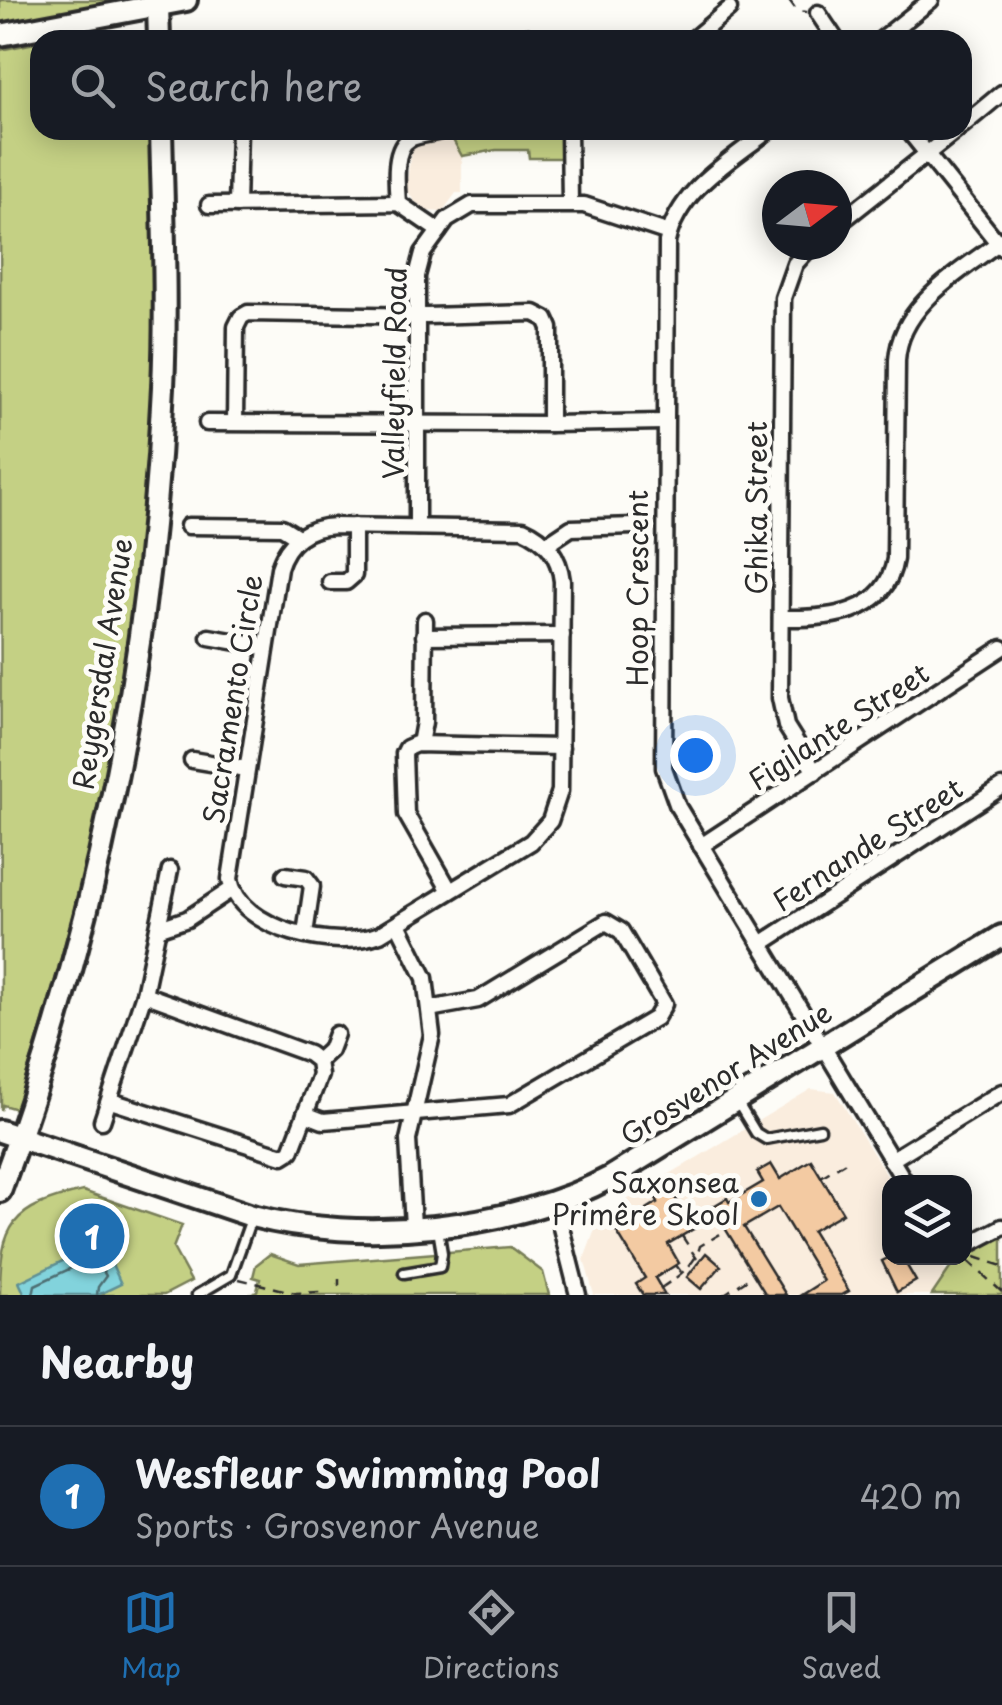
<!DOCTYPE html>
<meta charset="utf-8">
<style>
body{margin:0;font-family:"Playpen Sans",sans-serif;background:#242831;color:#f1f3f6}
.controls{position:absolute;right:30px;bottom:30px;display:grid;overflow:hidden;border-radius:20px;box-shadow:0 5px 25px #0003}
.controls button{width:90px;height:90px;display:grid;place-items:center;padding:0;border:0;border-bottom:2px solid #363941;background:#171b24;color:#f1f3f6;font:50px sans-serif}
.compass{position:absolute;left:762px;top:170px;width:90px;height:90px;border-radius:50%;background:#171b24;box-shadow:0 5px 25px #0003;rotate:74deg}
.you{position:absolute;left:695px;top:755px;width:35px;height:35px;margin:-25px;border:8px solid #fff;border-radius:50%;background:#1a73e8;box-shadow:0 0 0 15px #1a73e833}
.badge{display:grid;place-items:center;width:65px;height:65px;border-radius:50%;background:#1f6fb2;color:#fff;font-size:32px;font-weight:700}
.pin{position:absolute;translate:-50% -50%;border:5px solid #fff;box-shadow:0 2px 10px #0006}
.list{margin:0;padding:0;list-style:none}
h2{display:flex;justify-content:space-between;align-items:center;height:130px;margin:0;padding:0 40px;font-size:42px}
h2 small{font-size:32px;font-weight:400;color:#9ea1a6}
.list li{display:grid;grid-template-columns:65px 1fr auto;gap:30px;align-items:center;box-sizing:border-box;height:140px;padding:0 40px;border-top:2px solid #363941}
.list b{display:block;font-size:38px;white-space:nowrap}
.list p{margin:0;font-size:32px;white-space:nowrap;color:#9ea1a6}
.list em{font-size:32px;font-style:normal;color:#9ea1a6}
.icon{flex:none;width:55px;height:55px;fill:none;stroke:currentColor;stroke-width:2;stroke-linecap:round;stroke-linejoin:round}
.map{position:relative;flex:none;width:1002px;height:1295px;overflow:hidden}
.search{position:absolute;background:#171b24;box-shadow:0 5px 25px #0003;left:30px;right:30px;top:30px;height:110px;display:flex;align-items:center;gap:25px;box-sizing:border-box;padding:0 35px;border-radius:30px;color:#9ea1a6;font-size:38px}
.sheet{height:270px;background:#171b24}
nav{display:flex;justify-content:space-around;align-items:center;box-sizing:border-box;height:140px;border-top:2px solid #363941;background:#171b24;font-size:28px;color:#9ea1a6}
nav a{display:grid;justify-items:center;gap:5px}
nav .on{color:#1f6fb2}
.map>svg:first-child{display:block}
</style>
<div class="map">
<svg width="1002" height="1295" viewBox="0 0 1002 1295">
<rect width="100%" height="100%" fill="#fdfcf7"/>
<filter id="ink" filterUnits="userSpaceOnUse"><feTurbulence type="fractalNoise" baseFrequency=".01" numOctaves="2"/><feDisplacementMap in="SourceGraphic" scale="20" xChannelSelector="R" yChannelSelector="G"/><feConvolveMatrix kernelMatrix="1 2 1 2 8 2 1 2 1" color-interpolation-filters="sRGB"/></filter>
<g filter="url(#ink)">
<g fill="#faedde">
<path d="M452,138L462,156V193H456L442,212L428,211L414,201L406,188L412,146Z"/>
<path d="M811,1089L835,1092L891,1182L890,1258H937L947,1273L932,1295H594L584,1259L600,1216Z"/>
</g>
<g fill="#c4d084" stroke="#787e58" stroke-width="2.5">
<path d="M0,0H141L0,27Z"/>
<path d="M40,42V130H151C154,246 157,363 148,479C131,694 82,905 16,1109L3,1105L1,1110L0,50Z"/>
<path d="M458,130H562V158H529L528,150H496L462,156L452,138Z"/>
<path d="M83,1191L182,1225L173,1248L191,1281L164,1295H0C0,1224 12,1207 83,1191Z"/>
<path d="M1002,1233V1295H932L957,1258H964L965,1253Z"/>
<path d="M510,1247L543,1272L549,1295H248L257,1291L260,1279L253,1277L256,1265L270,1254L299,1264Z"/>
</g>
<path fill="#82d3dc" stroke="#5f9095" stroke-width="2.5" d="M102,1242L121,1284L98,1295H25L19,1282Z"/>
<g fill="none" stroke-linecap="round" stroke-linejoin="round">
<path stroke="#4e6e72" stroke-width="2.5" d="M33,1295L35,1285L95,1257L106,1276L98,1287L97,1295"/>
</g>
<g fill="#f3caa2" stroke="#2b2b2b" stroke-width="2.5">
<path d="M811,1160L843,1213L812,1231L849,1291L842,1295H801L823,1281L778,1207L744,1227L786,1295H766L712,1207L727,1198L729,1202L763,1182L757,1172L771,1164L780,1179Z"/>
<path d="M670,1190L695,1228L668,1244L679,1263L655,1278L665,1295H643L636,1284L645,1278L615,1229L658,1202L656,1198Z"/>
<path d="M706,1253L721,1266L701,1289L687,1277Z"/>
<path d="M888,1258H918L906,1264L916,1281L897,1292L882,1261Z"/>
</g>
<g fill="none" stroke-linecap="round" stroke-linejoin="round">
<defs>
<g id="lane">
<path d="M736,1100L756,1133L766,1139L820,1129"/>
<path d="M404,1273L440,1267L442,1253L438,1229"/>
<path d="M197,1295L231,1275L252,1216"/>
</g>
<g id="street">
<path d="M818,13L836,40"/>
<path d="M508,40L527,37L539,40"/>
<path d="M692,40L729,9"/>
<path d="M881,40L931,0"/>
<path d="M962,126L1002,93"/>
<path d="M569,130L570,204"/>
<path d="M769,130C729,162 678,190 667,242L664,768L678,807L905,1182"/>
<path d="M908,130L1002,248"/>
<path d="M398,203C397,187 392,148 410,139C419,134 433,134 443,130"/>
<path d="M209,205L398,203L439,231"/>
<path d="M237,205L239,130"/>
<path d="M837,225L957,130"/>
<path d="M812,245L795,264L783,298L780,698L786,726L815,772"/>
<path d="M207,423L550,424V328L546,319L534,313L427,316L248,313L241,317L236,327L235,423"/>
<path d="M550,424L664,422"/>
<path d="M188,526L282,527L298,537"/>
<path d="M335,526L523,529C546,539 559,555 562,581L560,791L550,821L531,842L380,934C337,951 239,931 230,879L279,568C287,541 307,527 335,526Z"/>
<path d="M417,527V276L423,253L447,220L472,205H584L669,233"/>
<path d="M547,544L571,528L635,526"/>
<path d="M330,582H346L354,575V526"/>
<path d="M781,618C826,619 886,616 895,559L897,360C900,304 962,271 1002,240"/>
<path d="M424,636L562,635"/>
<path d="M209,637L266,647"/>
<path d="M420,744L424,722L425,620"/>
<path d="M192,760L246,769"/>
<path d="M701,846L1002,648"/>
<path d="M285,875L306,878L312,886L305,934"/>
<path d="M450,891L406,814L404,754L407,748L416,744L561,747"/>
<path d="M398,924L425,978L432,1035L408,1140L413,1226"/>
<path d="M160,928L187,919L232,889"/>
<path d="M761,944L1002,787"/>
<path d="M318,1061L330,1050L336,1034"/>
<path d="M111,1101L283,1156L291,1151L320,1075L318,1061L309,1054L144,994"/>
<path d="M305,1114L323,1121L509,1105L656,1018L664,1004L621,931L606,922L478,1000L429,1009"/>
<path d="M102,1121L144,994L170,870"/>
<path d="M891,1160L1002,1092"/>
<path d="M555,1204L578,1295"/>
<path d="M964,1247L1002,1227"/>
</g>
<g id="secondary">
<path d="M158,5L159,40"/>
<path d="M0,35L186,0"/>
<path d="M0,1131L252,1216C359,1244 513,1230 611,1177L1002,936"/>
<path d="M0,1191C95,935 151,660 163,387C167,301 163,216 161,130"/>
</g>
</defs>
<use href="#lane" stroke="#2b2b2b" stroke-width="15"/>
<use href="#street" stroke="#2b2b2b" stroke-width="21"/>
<use href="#secondary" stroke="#2b2b2b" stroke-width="28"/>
<g stroke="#2b2b2b" stroke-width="2.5" stroke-dasharray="10 8" stroke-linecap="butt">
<path d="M789,0L797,11L807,12"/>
<path d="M821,1177L847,1161"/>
<path d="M682,1236L697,1259"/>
<path d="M975,1257L1002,1266"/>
<path d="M968,1261L1002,1292"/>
<path d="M676,1265L681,1272"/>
<path d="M239,1279L296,1293L320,1292"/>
<path d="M339,1279V1286"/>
<path d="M661,1288C677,1277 695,1266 700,1246L727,1230"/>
<path d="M723,1295L754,1275"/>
</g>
<use href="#lane" stroke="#fdfcf7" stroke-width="8"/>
<use href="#street" stroke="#fdfcf7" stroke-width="14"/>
<use href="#secondary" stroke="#fdfcf7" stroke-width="20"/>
</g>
</g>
<circle fill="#1f6fb2" stroke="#fdfcf7" stroke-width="4" cx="759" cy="1199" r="10"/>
<g text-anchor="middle" stroke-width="10" stroke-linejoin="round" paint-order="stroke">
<g font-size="28" fill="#2b2b2b" stroke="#fdfcf7">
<text transform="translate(395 373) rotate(-89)" y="10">Valleyfield Road</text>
<text transform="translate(757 508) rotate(-90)" y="10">Ghika Street</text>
<text transform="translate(638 588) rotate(-90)" y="10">Hoop Crescent</text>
<text transform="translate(103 664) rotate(-81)" y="10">Reygersdal Avenue</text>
<text transform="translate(233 699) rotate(-81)" y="10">Sacramento Circle</text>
<text transform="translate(839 727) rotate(-33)" y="10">Figilante Street</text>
<text transform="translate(868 845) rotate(-33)" y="10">Fernande Street</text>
<text transform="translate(726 1074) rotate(-32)" y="10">Grosvenor Avenue</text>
</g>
<g font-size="28" fill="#2b2b2b" stroke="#fdfcf7" text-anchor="end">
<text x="739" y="1193">Saxonsea<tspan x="739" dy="32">Primêre Skool</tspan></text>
</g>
</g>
</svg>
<div class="controls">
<button><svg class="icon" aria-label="layers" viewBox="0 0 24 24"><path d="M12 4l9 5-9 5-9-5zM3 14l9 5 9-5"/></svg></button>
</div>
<svg class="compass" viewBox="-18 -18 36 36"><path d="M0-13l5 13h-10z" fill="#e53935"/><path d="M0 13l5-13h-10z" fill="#9ea1a6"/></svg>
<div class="you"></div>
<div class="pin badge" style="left:92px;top:1236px">1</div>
<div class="search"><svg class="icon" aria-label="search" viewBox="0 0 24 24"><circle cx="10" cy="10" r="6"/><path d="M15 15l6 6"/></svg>Search here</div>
</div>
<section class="sheet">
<h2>Nearby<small></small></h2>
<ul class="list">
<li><span class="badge">1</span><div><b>Wesfleur Swimming Pool</b><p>Sports · Grosvenor Avenue</p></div><em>420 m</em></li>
</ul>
</section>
<nav>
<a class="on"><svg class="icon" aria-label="map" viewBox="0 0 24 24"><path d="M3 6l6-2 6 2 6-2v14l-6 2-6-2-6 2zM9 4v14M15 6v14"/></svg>Map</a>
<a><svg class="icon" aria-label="directions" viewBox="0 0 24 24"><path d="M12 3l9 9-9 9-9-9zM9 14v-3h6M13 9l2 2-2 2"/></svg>Directions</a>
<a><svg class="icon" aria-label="saved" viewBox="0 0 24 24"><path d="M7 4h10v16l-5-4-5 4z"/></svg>Saved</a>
</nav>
